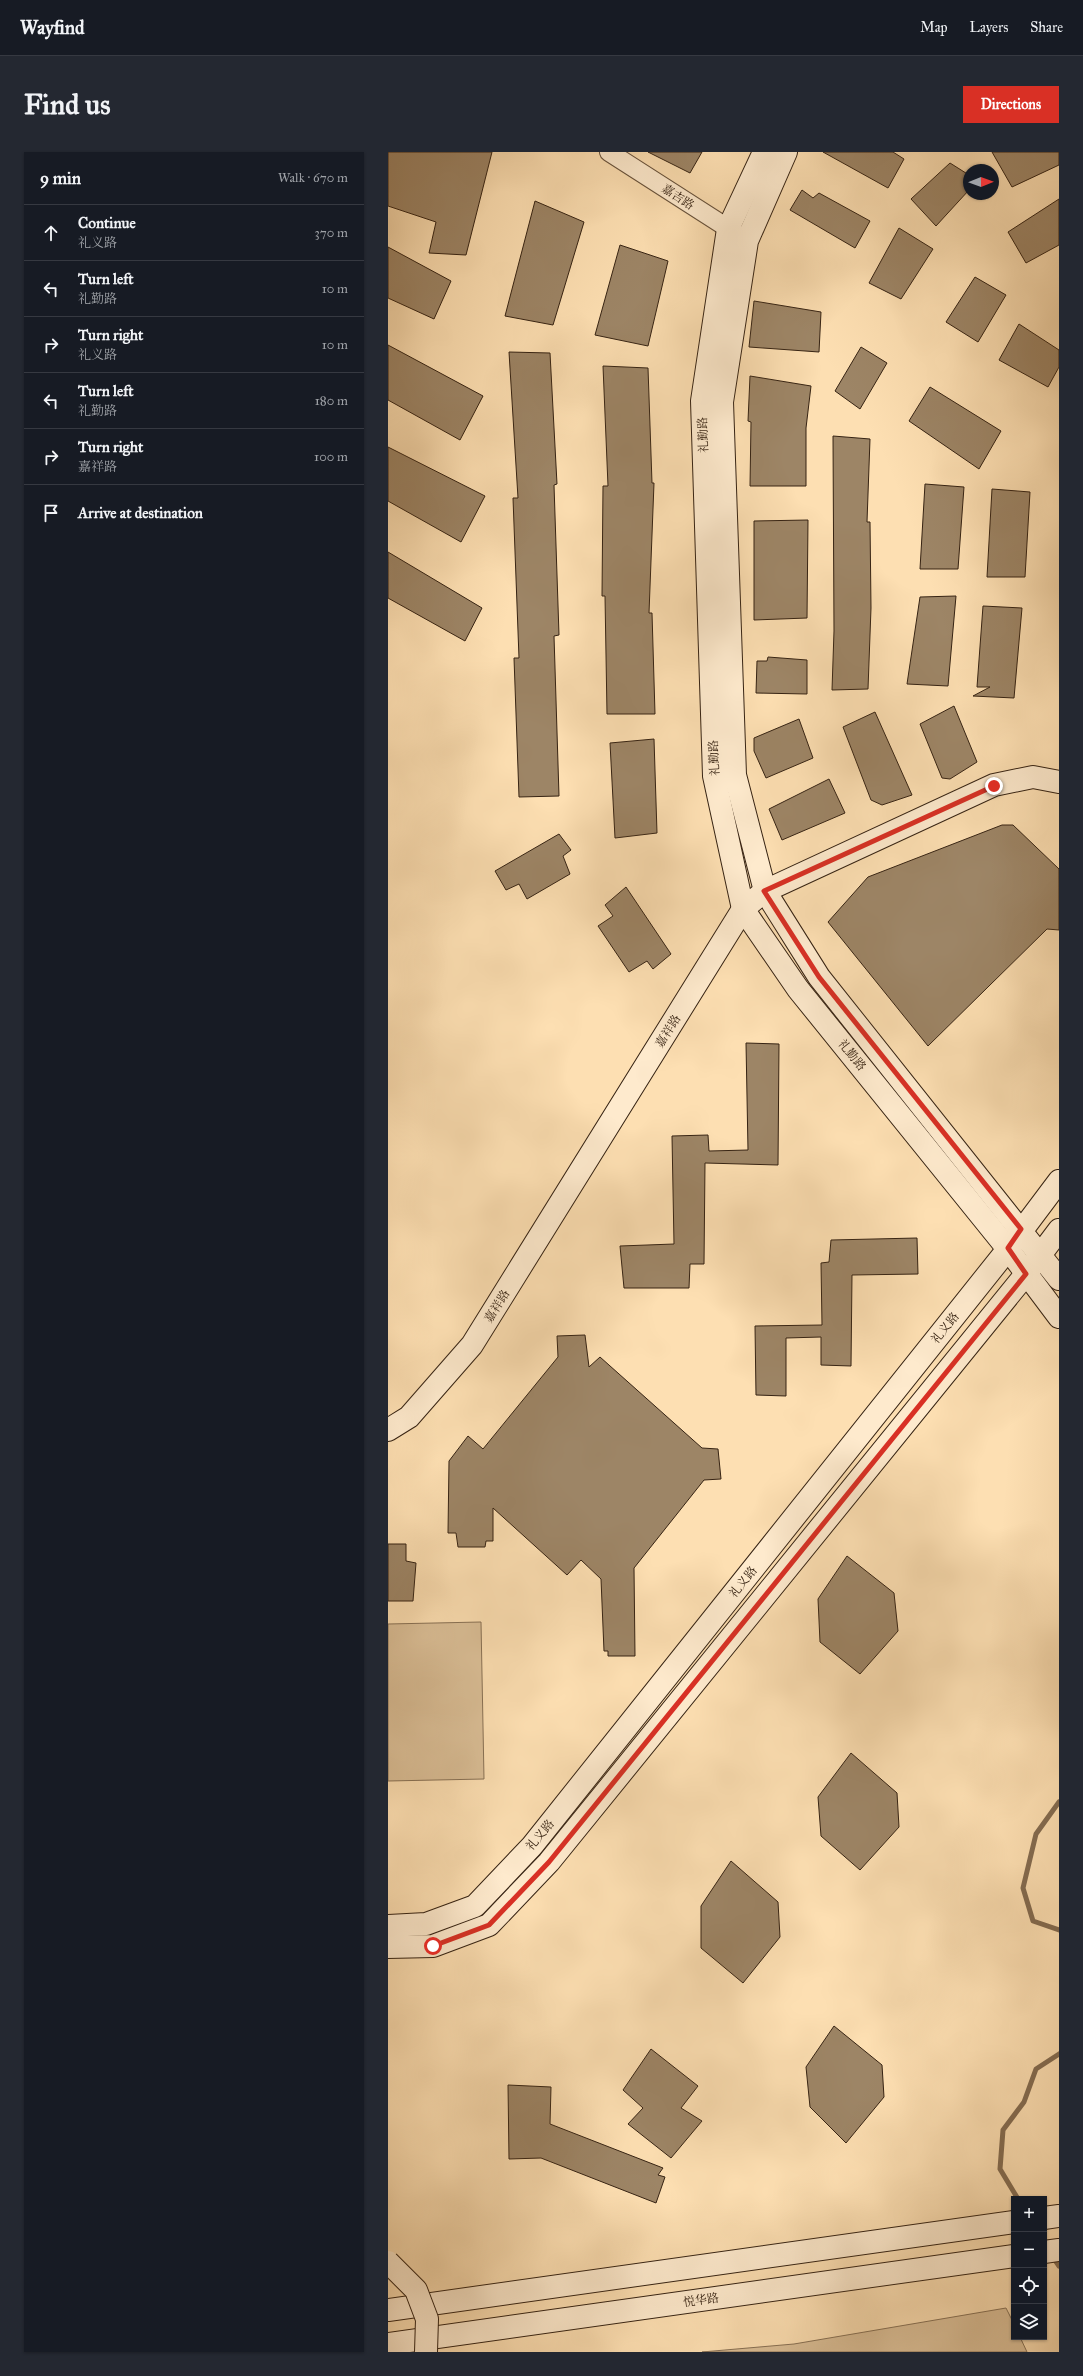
<!DOCTYPE html>
<meta charset="utf-8">
<style>
body{margin:0;font-family:"IM FELL Great Primer","Noto Serif SC",serif;background:#242831;color:#f1f3f6}
.controls{position:absolute;right:12px;bottom:12px;display:grid;overflow:hidden;border-radius:0px;box-shadow:0 1px 3px #0004}
.controls button{width:36px;height:36px;display:grid;place-items:center;padding:0;border:0;border-bottom:1px solid #363941;background:#171b24;color:#f1f3f6;font:20px sans-serif}
.compass{position:absolute;left:575px;top:12px;width:36px;height:36px;border-radius:50%;background:#171b24;box-shadow:0 1px 3px #0004;rotate:89deg}
.stop{position:absolute;width:12px;height:12px;margin:-9px;border:3px solid #d93025;border-radius:50%;background:#fff}
.stop.end{background:#d93025;border-color:#fff;box-shadow:0 1px 4px #0008}
.list{margin:0;padding:0;list-style:none}
h2{display:flex;justify-content:space-between;align-items:center;height:52px;margin:0;padding:0 16px;font-size:17px}
h2 small{font-size:13px;font-weight:400;color:#9ea1a6}
.list li{display:grid;grid-template-columns:26px 1fr auto;gap:12px;align-items:center;box-sizing:border-box;height:56px;padding:0 16px;border-top:1px solid #363941}
.list b{display:block;font-size:15px;white-space:nowrap}
.list p{margin:0;font-size:13px;white-space:nowrap;color:#9ea1a6}
.list em{font-size:13px;font-style:normal;color:#9ea1a6}
.icon{flex:none;width:22px;height:22px;fill:none;stroke:currentColor;stroke-width:2;stroke-linecap:round;stroke-linejoin:round}
.map{position:relative;flex:none;width:671px;height:2200px;overflow:hidden;border-radius:0px}
header{display:flex;align-items:center;gap:24px;box-sizing:border-box;height:56px;padding:0 20px;background:#171b24;border-bottom:1px solid #363941}
header strong{font-size:19px}
nav{display:flex;gap:22px;margin-inline-start:auto;font-size:14px}
.intro{display:flex;align-items:center;justify-content:space-between;box-sizing:border-box;height:96px;padding:0 24px}
h1{margin:0;font-size:28px}
.button{padding:10px 18px;border-radius:0px;background:#d93025;color:#fff;font-size:14px;font-weight:700}
main{display:flex;gap:24px;padding:0 24px}
aside{flex:1;background:#171b24;border-radius:0px;box-shadow:0 1px 3px #0004}
.map>svg:first-child{display:block}
</style>
<header>
<strong>Wayfind</strong>
<nav><a>Map</a><a>Layers</a><a>Share</a></nav>
</header>
<div class="intro"><h1>Find us</h1><a class="button">Directions</a></div>
<main>
<aside>
<h2>9 min<small>Walk · 670 m</small></h2>
<ul class="list">
<li><svg class="icon" aria-label="ahead" viewBox="0 0 24 24"><path d="M12 20V5M6 11l6-6 6 6"/></svg><div><b>Continue</b><p>礼义路</p></div><em>370 m</em></li>
<li><svg class="icon" aria-label="left" viewBox="0 0 24 24"><path d="M17 20v-9H6M10 6l-5 5 5 5"/></svg><div><b>Turn left</b><p>礼勤路</p></div><em>10 m</em></li>
<li><svg class="icon" aria-label="right" viewBox="0 0 24 24"><path d="M7 20v-9h11M14 6l5 5-5 5"/></svg><div><b>Turn right</b><p>礼义路</p></div><em>10 m</em></li>
<li><svg class="icon" aria-label="left" viewBox="0 0 24 24"><path d="M17 20v-9H6M10 6l-5 5 5 5"/></svg><div><b>Turn left</b><p>礼勤路</p></div><em>180 m</em></li>
<li><svg class="icon" aria-label="right" viewBox="0 0 24 24"><path d="M7 20v-9h11M14 6l5 5-5 5"/></svg><div><b>Turn right</b><p>嘉祥路</p></div><em>100 m</em></li>
<li><svg class="icon" aria-label="arrive" viewBox="0 0 24 24"><path d="M6 21V4h12l-3 4 3 4H6"/></svg><div><b>Arrive at destination</b></div></li>
</ul>
</aside>
<div class="map">
<svg width="671" height="2200" viewBox="0 0 671 2200">
<rect width="100%" height="100%" fill="#fddfb2"/>
<filter id="stains"><feTurbulence type="fractalNoise" baseFrequency=".005" numOctaves="4"/><feColorMatrix values="0 0 0 0 .2 0 0 0 0 .09 0 0 0 0 .02 0 0 0 .5 -.17"/></filter>
<radialGradient id="worn" r=".72"><stop offset=".6" stop-color="#630" stop-opacity="0"/><stop offset="1" stop-color="#630" stop-opacity=".3"/></radialGradient>
<g fill="#dbbf97" stroke="#887155">
<path d="M93,1470L96,1627L0,1629V1472Z"/>
<path d="M618,2156L626,2172V2185H632L639,2200H314L406,2192Z"/>
</g>
<g fill="none" stroke-linecap="round" stroke-linejoin="round">
<g stroke="#856d52" stroke-width="5">
<path d="M671,1650L648,1682L635,1736L645,1769L671,1778"/>
<path d="M630,2047L612,2017L615,1978L636,1950L648,1917L671,1902"/>
<path d="M665,2105L671,2114"/>
</g>
</g>
<g fill="#9d8566" stroke="#362313">
<path d="M0,0H104L78,103L41,101L48,70L0,54Z"/>
<path d="M260,0H314L302,21Z"/>
<path d="M435,0H505L516,7L500,36Z"/>
<path d="M604,0H671V13L624,35Z"/>
<path d="M562,11L581,23V38L548,74L523,47Z"/>
<path d="M414,38L425,46L431,41L482,69L467,96L402,58Z"/>
<path d="M671,47V93L638,111L620,80Z"/>
<path d="M147,49L196,70L165,173L117,164Z"/>
<path d="M511,76L545,97L513,147L481,131Z"/>
<path d="M232,93L280,109L260,194L207,183Z"/>
<path d="M0,95L63,129L46,167L0,146Z"/>
<path d="M587,125L618,143L590,190L558,170Z"/>
<path d="M366,149L433,160L431,200L361,195Z"/>
<path d="M631,172L671,198V215L660,235L611,208Z"/>
<path d="M0,193L95,244L72,288L0,248Z"/>
<path d="M473,195L499,211L472,257L447,239Z"/>
<path d="M121,200L162,201L169,332L166,333L171,483L166,484L171,644L131,645L126,506H131L125,346H130Z"/>
<path d="M215,214L260,216L264,331H266L261,461H264L267,562H219L217,444H214L215,334H220Z"/>
<path d="M362,224L423,234L418,276V334H362L363,270L360,269Z"/>
<path d="M542,235L613,279L591,317L521,269Z"/>
<path d="M445,284L482,287L479,370H482L483,456L480,537L444,538L446,479Z"/>
<path d="M0,295L97,344L73,390L0,349Z"/>
<path d="M537,332L576,335L570,417H532Z"/>
<path d="M604,337L642,340L637,425H599Z"/>
<path d="M420,368L419,466L366,468V369Z"/>
<path d="M0,400L94,456L77,489L0,446Z"/>
<path d="M568,444L560,534L519,532L532,445Z"/>
<path d="M595,454L634,456L626,546L585,544L602,535H589Z"/>
<path d="M380,505L419,508V542L368,541L369,509H379Z"/>
<path d="M566,554L589,610L562,627L554,626L532,572Z"/>
<path d="M487,560L524,643L494,653L483,648L455,575Z"/>
<path d="M411,567L425,606L378,626L366,599V586Z"/>
<path d="M266,587L269,681L227,686L222,591Z"/>
<path d="M441,627L457,661L394,688L381,657Z"/>
<path d="M614,673H625L671,717V778L659,777L540,894L440,770L480,725Z"/>
<path d="M171,682L183,698L175,704L182,722L139,747L131,732L118,738L107,719Z"/>
<path d="M238,735L283,802L265,817L259,809L241,820L210,774L225,764L217,753Z"/>
<path d="M358,891L391,892L390,1013L317,1011L316,1112H302L301,1136H236L232,1094L286,1092L284,984L320,983L321,999L360,998Z"/>
<path d="M529,1086L530,1122L464,1123L463,1214L433,1213V1185L398,1186V1244L368,1243L367,1174L434,1173L433,1111L441,1110L443,1088Z"/>
<path d="M197,1183L201,1215L212,1205L314,1296L330,1297L333,1327L316,1328L246,1416L247,1504H220V1499H216L213,1427L193,1408L179,1423L105,1356V1389H98L97,1395H70L68,1381H60L61,1309L80,1284L95,1297L170,1205L169,1184Z"/>
<path d="M0,1392H18V1409L28,1411L25,1449H0Z"/>
<path d="M459,1404L506,1441L510,1479L472,1522L432,1490L430,1447Z"/>
<path d="M463,1601L509,1641L511,1675L472,1718L433,1684L430,1645Z"/>
<path d="M343,1709L390,1750L392,1785L355,1831L313,1796V1754Z"/>
<path d="M446,1874L494,1913L496,1945L458,1991L422,1955L418,1915Z"/>
<path d="M263,1897L310,1934L293,1956L314,1969L283,2006L240,1972L255,1956L235,1938Z"/>
<path d="M120,1933L163,1935L162,1972L275,2016L270,2023L277,2025L268,2051L153,2006L121,2007Z"/>
</g>
<g fill="none" stroke-linecap="round" stroke-linejoin="round">
<defs>
<path id="street" d="M221,0L352,84"/>
<g id="secondary">
<path d="M376,0L340,77L314,249L326,624L355,757L410,837L620,1097L671,1165"/>
<path d="M398,0L359,89L334,250L347,623L377,739L431,825L671,1127"/>
<path d="M0,1278L21,1265L84,1193L355,757L377,739L606,633L645,625L671,630"/>
<path d="M0,1774L38,1772L87,1754L144,1694L620,1097L671,1029"/>
<path d="M0,1795L45,1794L101,1773L161,1710L638,1122L671,1078"/>
<path d="M656,2066L671,2064"/>
<path d="M656,2100L671,2098"/>
<path d="M0,2158L626,2070"/>
<path d="M0,2192L626,2104"/>
</g>
</defs>
<use href="#street" stroke="#68523b" stroke-width="20"/>
<use href="#secondary" stroke="#362313" stroke-width="24"/>
<use href="#street" stroke="#feeacd" stroke-width="18"/>
<use href="#secondary" stroke="#feeacd" stroke-width="22"/>
<defs>
<path id="secondary-bridge" d="M0,2110L28,2138L39,2167L38,2200"/>
</defs>
<use href="#secondary-bridge" stroke="#362313" stroke-width="24" stroke-linecap="butt"/>
<use href="#secondary-bridge" stroke="#feeacd" stroke-width="22"/>
</g>
<g fill="none" stroke-linecap="round" stroke-linejoin="round">
<path stroke="#d93025" stroke-width="5" d="M45,1794L101,1773L161,1710L638,1122L620,1096L633,1077L431,825L376,739L606,634"/>
</g>
<g text-anchor="middle" stroke-width="3" stroke-linejoin="round" paint-order="stroke">
<g font-size="12" fill="#362313" stroke="#feeacd">
<text transform="translate(290 45) rotate(33)" y="4">嘉吉路</text>
<text transform="translate(315 283) rotate(-92)" y="4">礼勤路</text>
<text transform="translate(326 606) rotate(-93)" y="4">礼勤路</text>
<text transform="translate(280 879) rotate(-58)" y="4">嘉祥路</text>
<text transform="translate(464 903) rotate(51)" y="4">礼勤路</text>
<text transform="translate(109 1154) rotate(-58)" y="4">嘉祥路</text>
<text transform="translate(557 1176) rotate(-51)" y="4">礼义路</text>
<text transform="translate(355 1430) rotate(-51)" y="4">礼义路</text>
<text transform="translate(152 1683) rotate(-50)" y="4">礼义路</text>
<text transform="translate(313 2148) rotate(-8)" y="4">悦华路</text>
</g>
</g>
<rect width="100%" height="100%" filter="url(#stains)"/>
<rect width="100%" height="100%" fill="url(#worn)"/>
</svg>
<div class="controls">
<button>+</button>
<button>−</button>
<button><svg class="icon" aria-label="locate" viewBox="0 0 24 24"><circle cx="12" cy="12" r="6"/><path d="M12 2v4M12 18v4M2 12h4M18 12h4"/></svg></button>
<button><svg class="icon" aria-label="layers" viewBox="0 0 24 24"><path d="M12 4l9 5-9 5-9-5zM3 14l9 5 9-5"/></svg></button>
</div>
<svg class="compass" viewBox="-18 -18 36 36"><path d="M0-13l5 13h-10z" fill="#e53935"/><path d="M0 13l5-13h-10z" fill="#9ea1a6"/></svg>
<div class="stop" style="left:45px;top:1794px"></div>
<div class="stop end" style="left:606px;top:634px"></div>
</div>
</main>
